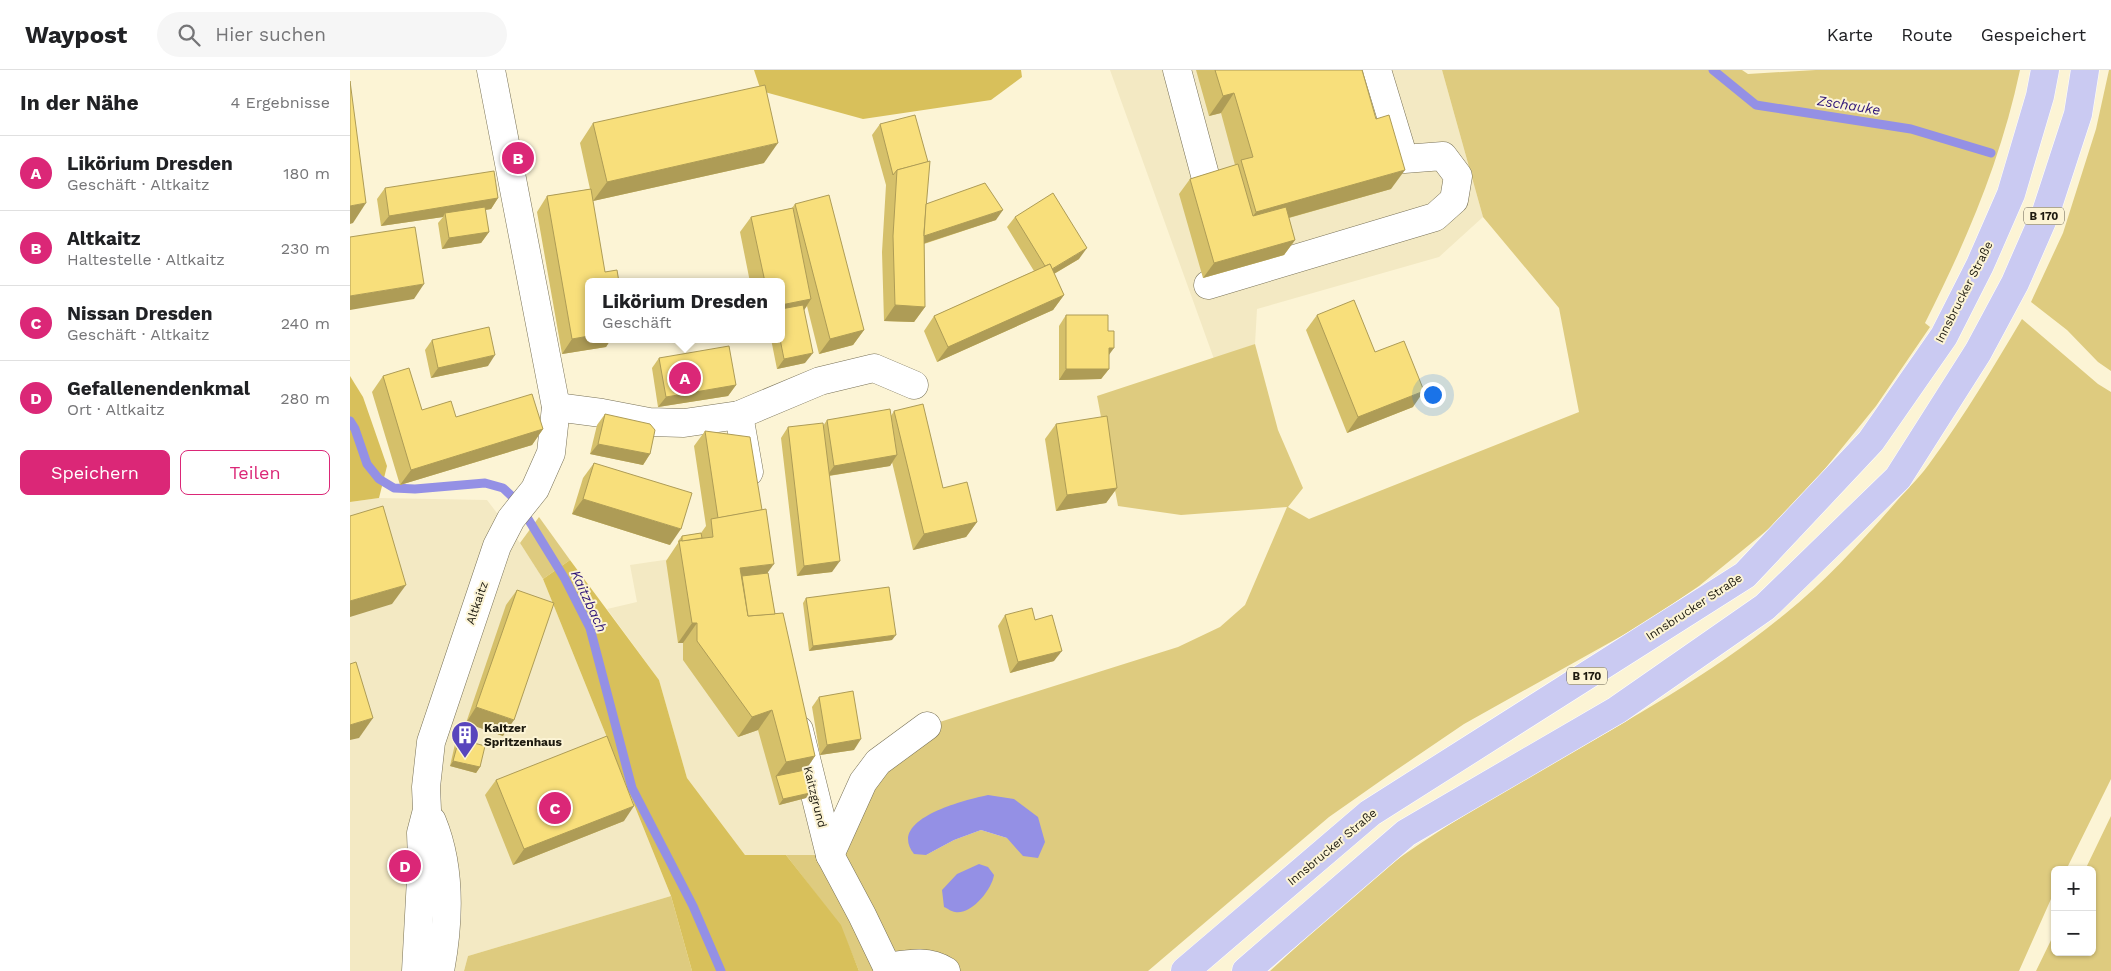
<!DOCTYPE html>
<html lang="de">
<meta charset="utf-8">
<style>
body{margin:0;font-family:"Work Sans",sans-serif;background:#f6f6f6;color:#202124}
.controls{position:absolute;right:15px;bottom:15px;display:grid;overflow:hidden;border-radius:8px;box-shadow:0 1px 4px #0004}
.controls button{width:45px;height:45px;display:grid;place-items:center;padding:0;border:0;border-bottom:1px solid #e0e0e0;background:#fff;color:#202124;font:25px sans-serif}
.you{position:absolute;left:1082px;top:324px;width:18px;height:18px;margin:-12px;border:4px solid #fff;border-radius:50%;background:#1a73e8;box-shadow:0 0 0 8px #1a73e833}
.badge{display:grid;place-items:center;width:32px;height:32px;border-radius:50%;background:#db2777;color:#fff;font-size:16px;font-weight:700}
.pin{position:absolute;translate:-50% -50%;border:2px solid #fff;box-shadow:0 1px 5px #0006}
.popup{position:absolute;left:235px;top:208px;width:200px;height:65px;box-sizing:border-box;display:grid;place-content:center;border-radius:8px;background:#fff;filter:drop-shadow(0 1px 4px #0005);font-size:16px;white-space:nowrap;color:#757577}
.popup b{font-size:19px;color:#202124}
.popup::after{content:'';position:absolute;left:50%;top:100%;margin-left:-10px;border:10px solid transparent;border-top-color:#fff}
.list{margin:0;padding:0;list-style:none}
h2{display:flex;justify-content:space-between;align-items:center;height:65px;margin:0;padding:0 20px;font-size:21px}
h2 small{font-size:16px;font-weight:400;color:#757577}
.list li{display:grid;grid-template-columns:32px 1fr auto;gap:15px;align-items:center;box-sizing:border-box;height:75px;padding:0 20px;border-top:1px solid #e0e0e0}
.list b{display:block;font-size:19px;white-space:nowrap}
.list p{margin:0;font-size:16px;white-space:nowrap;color:#757577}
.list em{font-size:16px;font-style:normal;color:#757577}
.actions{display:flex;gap:10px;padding:15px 20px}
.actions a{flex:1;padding:11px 0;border:1px solid #db2777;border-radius:8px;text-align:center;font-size:18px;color:#db2777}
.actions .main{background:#db2777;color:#fff}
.icon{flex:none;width:28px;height:28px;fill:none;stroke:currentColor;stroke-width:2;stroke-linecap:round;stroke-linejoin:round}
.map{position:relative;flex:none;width:1761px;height:901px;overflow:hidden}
header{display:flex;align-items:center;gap:30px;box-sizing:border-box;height:70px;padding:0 25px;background:#fff;border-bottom:1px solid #e0e0e0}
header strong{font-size:24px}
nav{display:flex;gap:28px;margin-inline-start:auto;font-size:18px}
.search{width:350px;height:45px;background:#f6f6f6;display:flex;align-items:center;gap:12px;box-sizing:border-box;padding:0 18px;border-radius:28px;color:#757577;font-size:19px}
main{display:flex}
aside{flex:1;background:#fff}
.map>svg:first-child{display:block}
</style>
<header>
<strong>Waypost</strong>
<div class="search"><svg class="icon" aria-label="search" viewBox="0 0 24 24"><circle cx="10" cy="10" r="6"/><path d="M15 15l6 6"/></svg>Hier suchen</div>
<nav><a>Karte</a><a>Route</a><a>Gespeichert</a></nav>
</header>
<main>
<aside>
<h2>In der Nähe<small>4 Ergebnisse</small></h2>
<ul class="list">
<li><span class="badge">A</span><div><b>Likörium Dresden</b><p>Geschäft · Altkaitz</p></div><em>180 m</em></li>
<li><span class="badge">B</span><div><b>Altkaitz</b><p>Haltestelle · Altkaitz</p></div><em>230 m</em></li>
<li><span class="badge">C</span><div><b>Nissan Dresden</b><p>Geschäft · Altkaitz</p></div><em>240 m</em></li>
<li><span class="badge">D</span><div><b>Gefallenendenkmal</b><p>Ort · Altkaitz</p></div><em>280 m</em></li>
</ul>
<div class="actions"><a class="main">Speichern</a><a>Teilen</a></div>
</aside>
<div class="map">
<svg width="1761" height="901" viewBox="0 0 1761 901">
<rect width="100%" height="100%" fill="#fcf4d5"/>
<g fill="#f3e9c3">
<path d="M760,0H1092L1133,147L1089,187L907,239L905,274L864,289Z"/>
<path d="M29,428L137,430L170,473L193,509L321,826L118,886L114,901H0V432Z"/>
<path d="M348,485L480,785H395L337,708L309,610L257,539L287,532L280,495Z"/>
</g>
<g fill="#decb7f" fill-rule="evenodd">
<path d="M1092,0H1392L1398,4L1466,0H1670C1651,90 1616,172 1575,253L1580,257L1526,336L1470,405L1421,457L1349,516L1293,554L1114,654L1036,707L979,747L798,901H509L490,855L436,785H480L513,712L577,656L828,577L870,557L895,535L937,437L831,445L768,436L747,326L905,274L928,360L953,418L938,437L959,449L1229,342L1209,238L1133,147ZM664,729L657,768L631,760L604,770L576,785Z"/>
<path d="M1759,0H1761V301L1748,292L1717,260L1681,232L1713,163L1746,59Z"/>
<path d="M1672,249L1748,314L1761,322V709L1716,800H1705V820L1669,901H920C969,857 1016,809 1071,773C1190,694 1324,635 1435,544C1476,511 1512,471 1546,432C1558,418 1572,405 1582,390C1615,345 1644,296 1672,249Z"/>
<path d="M189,447L220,490L193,509L170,473Z"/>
<path d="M1761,746V901H1686L1705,862V882H1742V800H1735Z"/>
<path d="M321,826L342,901H114L118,886Z"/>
</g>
<g fill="#d8c05b">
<path d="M404,0H671L672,7L641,30L513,49L411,21Z"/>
<path d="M0,306L13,327L37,396L29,428L0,432Z"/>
<path d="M220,490L309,610L337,708L395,785H436L491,855L509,901H342L321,826L193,509Z"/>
</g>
<g fill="#9490e5">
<path d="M638,725L664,729L688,747L695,772L688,788L673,786L657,768L631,760L604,770L576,785L564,784C536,749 615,730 638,725Z"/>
<path d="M629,794L638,797L644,805C642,819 622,845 605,842C602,842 597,838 594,837L592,820L607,804Z"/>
</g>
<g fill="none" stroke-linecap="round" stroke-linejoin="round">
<g stroke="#9490e5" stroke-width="9">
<path d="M1363,0L1406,35L1561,59L1641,83"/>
<path d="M0,351L5,359L17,394L29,409L44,418L65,419L135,413L153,418L167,431L215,509L240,558L282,718L343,836L371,901"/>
</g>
<defs>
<g id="minor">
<path d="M827,0L855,105"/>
<path d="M858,215L1085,147L1104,130L1108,106L1093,86L1054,89L1027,0"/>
<path d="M206,337L252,343L299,352L334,353L389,345L470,311L524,298L564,315"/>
<path d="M389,345L399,402"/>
<path d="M449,660L480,785L512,845L539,901"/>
<path d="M82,751C101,797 99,853 90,901"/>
<path d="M480,785L513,712L528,692L577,656"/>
<path d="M537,897C557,894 578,889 596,901"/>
<path d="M66,901L72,790L71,763L77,740L76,717L81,672L147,476L161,449L185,419L201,383L206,337L141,0"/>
</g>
<g id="major">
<path d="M835,901L1020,743L1395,505L1521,371L1594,266L1630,195L1661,124L1690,26L1695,0"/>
<path d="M896,901L1056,763L1267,640L1415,537L1548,408L1628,282L1665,213L1696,142L1728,44L1735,0"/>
</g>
</defs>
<use href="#minor" stroke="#787156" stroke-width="29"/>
<use href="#major" stroke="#fff" stroke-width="29"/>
<use href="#minor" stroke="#fff" stroke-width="28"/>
<use href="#major" stroke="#cacaf2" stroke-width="28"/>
</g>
<g fill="#d5c06a">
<path d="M846,0H1012L1041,119L939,148L945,170L934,185L853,208L829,124L840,109L885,95L871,43L859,46Z"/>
<path d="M243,53L414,93L243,131L239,269H261L256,277L212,284L187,142L197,126L240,119L230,73Z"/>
<path d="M530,54L576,134L646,150L574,174L575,237L564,252L534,251L532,182L536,115L522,65Z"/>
<path d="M35,118L148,128L141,139L135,140L139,162L131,173L92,179L88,153L93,147L31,156L27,129Z"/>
<path d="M445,134L514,260L503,275L469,284L457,236L454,240L455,293L427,299L421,269H431V212H400L390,162L401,147L442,138Z"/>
<path d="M665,147L729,189L704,204L714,225L703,240L587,292L574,261L584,246L684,201L657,157Z"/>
<path d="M716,245L759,285V299L751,309L709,310V256Z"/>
<path d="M967,245L1025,282L1063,337L997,363L956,260Z"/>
<path d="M82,270L138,296L81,308L75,280Z"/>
<path d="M309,288L386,315L378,326L308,337L302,298Z"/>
<path d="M33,306L72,340L106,347L193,359L182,375L50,415L22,322Z"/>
<path d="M544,341L593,418L627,452L616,467L563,480L542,392L540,396L479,406L482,502L447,506L431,368L438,357L473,356L477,350L541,346Z"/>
<path d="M255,344L300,384L293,395L240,384L247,355Z"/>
<path d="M706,354L767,418L756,433L706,441L695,369Z"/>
<path d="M355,361L418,503L425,544L465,686L455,700L460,723L456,728L429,735L408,660L388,667L333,590V573H328L316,491L328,473V471L332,466L351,463L356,456L344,376Z"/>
<path d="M244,393L320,475L222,444L233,408Z"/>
<path d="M167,520L153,666L116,653L156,535Z"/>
<path d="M456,528L542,570L459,581L453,533Z"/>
<path d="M655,545L685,550L704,591L660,603L648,556Z"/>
<path d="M469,627L504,680L470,685L462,637Z"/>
<path d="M109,669L130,697L126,703L100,696L105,674Z"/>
<path d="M146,710L274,751L163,795L135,725Z"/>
</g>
<g fill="#ae9c56">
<path d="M884,23L871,43L859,46L873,26Z"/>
<path d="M428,73L414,93L243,131L257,112Z"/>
<path d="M1055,100L1041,119L892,161L906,142Z"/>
<path d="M148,128L141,139L96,146L95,143L93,147L31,156L39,146Z"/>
<path d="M16,133L3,153L0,154V136Z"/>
<path d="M653,140L646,150L563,177L571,167Z"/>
<path d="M139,162L131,173L92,179L99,168Z"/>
<path d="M945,170L934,185L853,208L864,193Z"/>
<path d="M737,178L729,189L690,212L698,202Z"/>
<path d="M74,214L64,229L0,240V226Z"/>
<path d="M714,225L703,240L587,292L598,277Z"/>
<path d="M461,229L451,245L431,248V235Z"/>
<path d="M545,235L575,237L564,252L534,251Z"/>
<path d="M514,260L503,275L469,284L480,269Z"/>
<path d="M239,266V269H261L256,277L212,284L222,269Z"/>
<path d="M759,278H764L756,289Z"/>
<path d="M463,283L455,293L427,299L434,289Z"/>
<path d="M145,285L138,296L81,308L88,298Z"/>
<path d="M716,299H759L751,309L709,310Z"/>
<path d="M386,315L378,326L308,337L316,327Z"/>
<path d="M1074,321L1063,337L997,363L1008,347Z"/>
<path d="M193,359L182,375L50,415L61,400Z"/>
<path d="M248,374L300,384L293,395L240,384Z"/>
<path d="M547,385L540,396L477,406L484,396Z"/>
<path d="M767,418L756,433L706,441L717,425Z"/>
<path d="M233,429L331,459L320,475L222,444Z"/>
<path d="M627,452L616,467L563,480L574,464Z"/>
<path d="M490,491L482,502L447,506L454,496Z"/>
<path d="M424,494L410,513L386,517L390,498Z"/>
<path d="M56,515L42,534L0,547V531Z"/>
<path d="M342,553H347L333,573H328Z"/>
<path d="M546,565L542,570L459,581L463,576Z"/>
<path d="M712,581L704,591L660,603L668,592Z"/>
<path d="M126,637L164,650L153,666L116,653Z"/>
<path d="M422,640L408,660L388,667L402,647Z"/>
<path d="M23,648L9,668L0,670V655Z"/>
<path d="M511,669L504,680L470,685L477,675Z"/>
<path d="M465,686L452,706H426L436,692Z"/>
<path d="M103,691L130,697L126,703L100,696Z"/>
<path d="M460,723L456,728L429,735L433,729Z"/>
<path d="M284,736L274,751L163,795L174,779Z"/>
</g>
<g fill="#f8df7b" stroke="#ae9c56">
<path d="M865,0H1012L1026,49L1039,45L1055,100L906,142L891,90L903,87L884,23L873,26Z"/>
<path d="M0,11L16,133L0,136Z"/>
<path d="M415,15L428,73L257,112L243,53Z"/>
<path d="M565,45L578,92L547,100L543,105L530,54Z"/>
<path d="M580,91L574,162L575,237L545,235L543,166L547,100Z"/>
<path d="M888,94L903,146L936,137L945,170L864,193L840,109Z"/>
<path d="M144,101L148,128L39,146L35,118Z"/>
<path d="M635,113L653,140L574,166L576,134Z"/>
<path d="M241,119L255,202L267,200L269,212H239V266L222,269L197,126Z"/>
<path d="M703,123L737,178L702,199L700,194L695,196L665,147Z"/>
<path d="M479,125L514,260L480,269L445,134Z"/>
<path d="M135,137L139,162L99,168L95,143Z"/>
<path d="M443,138L461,229L431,235V212H415L401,147Z"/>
<path d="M65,157L74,214L0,226V167Z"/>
<path d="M700,194L714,225L598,277L584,246Z"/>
<path d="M1004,230L1025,282L1054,271L1074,321L1008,347L967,245Z"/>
<path d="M453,235L463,283L434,289L430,269H431V239Z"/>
<path d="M716,245H758V261H764V278H759V299H716Z"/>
<path d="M139,257L145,285L88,298L82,270Z"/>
<path d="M379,276L386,315L316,327L309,288Z"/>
<path d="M59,298L72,340L101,331L106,347L182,324L193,359L61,400L33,306Z"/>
<path d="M573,334L593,418L617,412L627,452L574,464L544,341Z"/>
<path d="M540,339L547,385L484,396L477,350Z"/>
<path d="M255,344L300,354L305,360L300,384L248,374Z"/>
<path d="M757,346L767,418L717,425L706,354Z"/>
<path d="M473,353L490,491L454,496L438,357Z"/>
<path d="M355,361L400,367L412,440L368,448Z"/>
<path d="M244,393L342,423L331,459L233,429Z"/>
<path d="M33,436L56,515L0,531V446Z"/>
<path d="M416,439L424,494L390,498L398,546L433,543L465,686L436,692L422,640L402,647L347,571V553H342L329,471L363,467L361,449Z"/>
<path d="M351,463L352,468L332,471V466Z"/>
<path d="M418,503L425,544L398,546L392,506Z"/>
<path d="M539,517L546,565L463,576L456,528Z"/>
<path d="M167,520L204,533L164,650L126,637Z"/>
<path d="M682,538L685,550L702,545L712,581L668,592L655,545Z"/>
<path d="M6,592L23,648L0,655V594Z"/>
<path d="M503,621L511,669L477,675L469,627Z"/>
<path d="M257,666L284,736L174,779L146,710Z"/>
<path d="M109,669L135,676L130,697L103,691Z"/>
<path d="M455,700L460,723L433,729L426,706Z"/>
</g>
<defs>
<symbol id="building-pin" viewBox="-11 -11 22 30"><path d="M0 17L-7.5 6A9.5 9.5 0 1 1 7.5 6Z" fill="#5845bd" stroke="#fcf4d5"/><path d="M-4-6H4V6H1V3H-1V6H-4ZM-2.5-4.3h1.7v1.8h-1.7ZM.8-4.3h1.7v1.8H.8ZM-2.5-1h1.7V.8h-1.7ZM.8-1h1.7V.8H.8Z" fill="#fff"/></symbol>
</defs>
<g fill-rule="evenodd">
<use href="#building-pin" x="99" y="649" width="32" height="43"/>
</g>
<g text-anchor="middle" stroke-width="4" stroke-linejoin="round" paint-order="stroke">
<g fill="#fcf4d5" stroke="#605b4a" stroke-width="1">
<rect x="1674" y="137.5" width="40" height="17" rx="4"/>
<rect x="1217" y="597.5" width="40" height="17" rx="4"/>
</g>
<g font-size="11" font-weight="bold" fill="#1d1a0f">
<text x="1694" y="150">B 170</text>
<text x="1237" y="610">B 170</text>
</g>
<g font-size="12" fill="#1d1a0f" stroke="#fcf4d5">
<text transform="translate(1614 222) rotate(-63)" y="4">Innsbrucker Straße</text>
<text transform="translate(127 533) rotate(-71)" y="4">Altkaitz</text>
<text transform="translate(1344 537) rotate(-33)" y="4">Innsbrucker Straße</text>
<text transform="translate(465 727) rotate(76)" y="4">Kaitzgrund</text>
<text transform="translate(982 777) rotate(-40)" y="4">Innsbrucker Straße</text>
</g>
<g font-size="12" font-weight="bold" fill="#1d1a0f" stroke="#fcf4d5" text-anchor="start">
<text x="134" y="662">Kaitzer<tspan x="134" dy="14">Spritzenhaus</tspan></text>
</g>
<g font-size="14" font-style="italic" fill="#2f1579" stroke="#fcf4d5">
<text transform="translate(1499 35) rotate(9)" y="5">Zschauke</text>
<text transform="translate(239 531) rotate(65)" y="5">Kaitzbach</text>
</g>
</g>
</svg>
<div class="controls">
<button>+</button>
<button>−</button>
</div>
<div class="you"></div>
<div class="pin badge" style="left:335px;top:308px">A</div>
<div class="popup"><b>Likörium Dresden</b>Geschäft</div>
<div class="pin badge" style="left:168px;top:88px">B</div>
<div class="pin badge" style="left:205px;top:738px">C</div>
<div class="pin badge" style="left:55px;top:796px">D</div>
</div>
</main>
